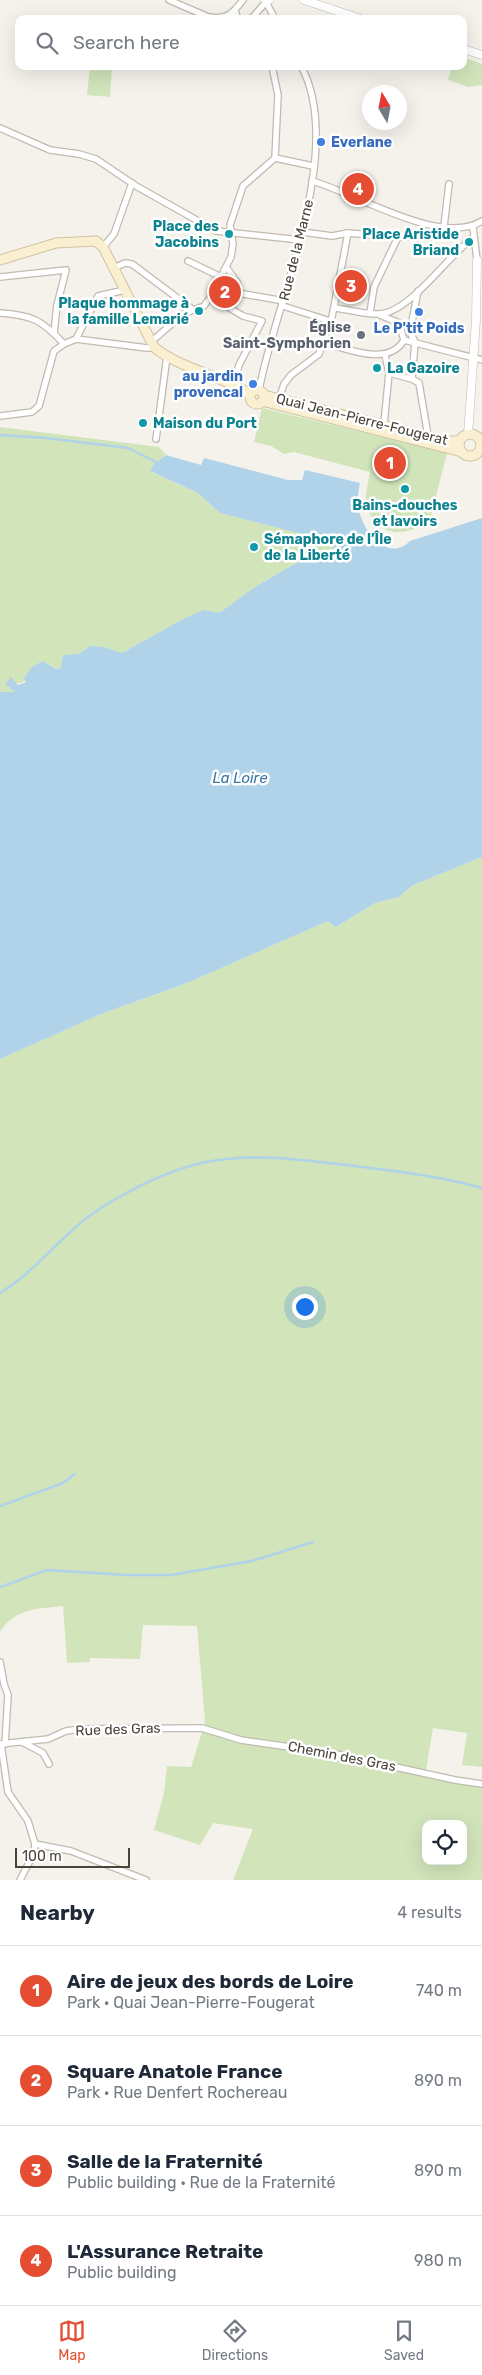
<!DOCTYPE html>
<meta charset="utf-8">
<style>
body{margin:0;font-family:Rubik,sans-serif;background:#f6f6f7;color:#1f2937}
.controls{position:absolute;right:15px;bottom:15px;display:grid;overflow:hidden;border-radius:10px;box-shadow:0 5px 20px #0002}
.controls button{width:45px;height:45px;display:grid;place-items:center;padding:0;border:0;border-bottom:1px solid #e0e1e3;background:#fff;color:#1f2937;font:25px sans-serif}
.compass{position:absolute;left:362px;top:85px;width:45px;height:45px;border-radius:50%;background:#fff;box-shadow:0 5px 20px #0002;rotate:350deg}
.scale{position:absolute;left:15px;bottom:12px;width:115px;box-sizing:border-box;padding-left:5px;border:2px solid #49433a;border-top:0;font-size:14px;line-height:18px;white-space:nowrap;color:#49433a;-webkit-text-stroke:4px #fff;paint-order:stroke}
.you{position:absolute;left:304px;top:1306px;width:18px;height:18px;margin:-12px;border:4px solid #fff;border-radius:50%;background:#1a73e8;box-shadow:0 0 0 8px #1a73e833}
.badge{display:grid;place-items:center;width:32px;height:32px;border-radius:50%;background:#e54d33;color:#fff;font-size:16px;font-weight:700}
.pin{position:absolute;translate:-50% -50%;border:2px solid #fff;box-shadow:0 1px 5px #0006}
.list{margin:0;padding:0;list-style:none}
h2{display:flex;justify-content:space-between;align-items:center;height:65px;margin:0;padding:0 20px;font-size:21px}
h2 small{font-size:16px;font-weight:400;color:#747a83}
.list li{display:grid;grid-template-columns:32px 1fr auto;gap:15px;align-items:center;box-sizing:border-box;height:90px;padding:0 20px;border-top:1px solid #e0e1e3}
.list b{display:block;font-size:19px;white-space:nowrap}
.list p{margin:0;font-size:16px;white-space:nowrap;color:#747a83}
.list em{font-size:16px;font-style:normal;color:#747a83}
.icon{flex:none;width:28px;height:28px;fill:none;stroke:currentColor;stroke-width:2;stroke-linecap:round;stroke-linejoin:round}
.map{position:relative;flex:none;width:482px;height:1880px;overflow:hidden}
.search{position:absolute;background:#fff;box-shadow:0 5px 20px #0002;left:15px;right:15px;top:15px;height:55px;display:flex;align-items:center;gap:12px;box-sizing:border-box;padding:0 18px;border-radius:10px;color:#747a83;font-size:19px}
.sheet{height:425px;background:#fff}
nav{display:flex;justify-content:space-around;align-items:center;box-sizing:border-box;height:70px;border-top:1px solid #e0e1e3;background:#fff;font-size:14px;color:#747a83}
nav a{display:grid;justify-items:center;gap:2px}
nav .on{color:#e54d33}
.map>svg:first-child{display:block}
</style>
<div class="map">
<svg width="482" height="1880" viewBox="0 0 482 1880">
<rect width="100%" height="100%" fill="#f5f2ec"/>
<g fill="#d1e4ba" fill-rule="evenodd">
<path d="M463,57L482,64V85L468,87L448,80L452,67L463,66Z"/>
<path d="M90,66H112L110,97L87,95Z"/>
<path d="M226,277H230L235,288L227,305L214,296Z"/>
<path d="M262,408L447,453L429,524C419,527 409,532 398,532C378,532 365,514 366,495C367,487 369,479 370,472L294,452L284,454L271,446L254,442Z"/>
<path d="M0,427L159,447L166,454L156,462L151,472L198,493L220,513L330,541L336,553L294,564L255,587L219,613L204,611L183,619L122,653L104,647L90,646L79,654L63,655L62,668L57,669L43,661C30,678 28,685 5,684L15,692H0Z"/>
<path d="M482,857V1767L462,1765L467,1733L433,1728L425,1776L482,1788V1880H233L253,1829L213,1823L200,1845L154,1830L164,1793L167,1766L191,1767L205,1722L197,1626L143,1625L140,1659L90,1658V1662L67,1663L63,1606C37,1609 15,1608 0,1632V1059L101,1014L187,983L328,921L336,927L375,903L399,897L413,885ZM426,1824H463V1861H426Z"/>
</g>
<path fill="#b0d3ea" d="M166,455L201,465L204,458L288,480H302L305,470L360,483C359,489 357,496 358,502C358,526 386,565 410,541L482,518V857L413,885L399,897L375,903L336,927L328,921L187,983L101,1014L0,1059V692H15L5,684L11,677L18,685L26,682L24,678L32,667L43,661L56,669L61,668L63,655L79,654L90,646L104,647L122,653L183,619L204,610L219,613L255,587L294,564L335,553L330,541L220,513L198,493L150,471L156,462Z"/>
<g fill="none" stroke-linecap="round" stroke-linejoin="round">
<g stroke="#b0d3ea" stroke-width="2.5">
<path d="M0,435L46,438L128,448L156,462"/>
<path d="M0,1293C38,1270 63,1232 101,1208C131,1189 165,1172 201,1163C252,1151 311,1161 363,1167C403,1172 443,1177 482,1188"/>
<path d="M0,1506L63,1483L75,1474"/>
<path d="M0,1587L47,1570L127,1575H171L252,1561L313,1542"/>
</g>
<defs>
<g id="minor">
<path d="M169,0L213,19"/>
<path d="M235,11L238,19"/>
<path d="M210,17C227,20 233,13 243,0"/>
<path d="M251,19L266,2L275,19"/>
<path d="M0,128L50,150L79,154L96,159L136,186L216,231L300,240"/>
<path d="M275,158L313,166"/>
<path d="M312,181C356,193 440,247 482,221"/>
<path d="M444,226L449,184"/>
<path d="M473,227L477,260"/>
<path d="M302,232L332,236L348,233L398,237L447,236L456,228"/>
<path d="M103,247L114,234L132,183"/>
<path d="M188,261L221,277"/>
<path d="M226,267L237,282L238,293L228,307L243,316L262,321L239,365L234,383"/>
<path d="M114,268L125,263L132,264L192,309"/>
<path d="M0,277L66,270L57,305L54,333"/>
<path d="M418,291L410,332L415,342L412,379L419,383L428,436"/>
<path d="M238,293L284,301"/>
<path d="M283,306L330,321"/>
<path d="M334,308C348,309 365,315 379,314C410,313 447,256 473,238"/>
<path d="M0,313C32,315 42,320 64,344"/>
<path d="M370,313L374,287L398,237"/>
<path d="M76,339L98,296L125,290"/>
<path d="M404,340L482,360"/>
<path d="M151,342L183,314L204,306L211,296L231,257L233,244L230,225L243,186L275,158L278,95L272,66"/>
<path d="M323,342C346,349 389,367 404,340L399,323L380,315"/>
<path d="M389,373L412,379"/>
<path d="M259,390C275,303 347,150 301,66"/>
<path d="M279,399L284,384L291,375L319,354L332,317L348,233"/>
<path d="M0,416L32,412L39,406L54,351L64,344L76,339L147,348L154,347"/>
<path d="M384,424L389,373L385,355"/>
<path d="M156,439L167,356"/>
<path d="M0,1662L4,1684L8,1695L5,1744"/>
<path d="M22,1742L43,1753L49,1764"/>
<path d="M0,1744L48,1739L66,1731L80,1729L202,1728L241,1740L331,1753L455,1780L482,1784"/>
<path d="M1,1744L8,1792L28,1821L35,1844L34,1853L20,1880"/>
<path d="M35,1844L71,1851L146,1880"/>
</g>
<g id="tertiary">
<path d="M265,0L266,2L269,0"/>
<path d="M304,0L361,19"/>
<path d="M463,49L482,55"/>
<path d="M468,435L476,320L477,260"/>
</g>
<g id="secondary">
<path d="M0,260L56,243L96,241L103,247L154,347C178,368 221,375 250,394"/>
<circle cx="257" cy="397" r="7"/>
<path d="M264,395L447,441H460"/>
<path d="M262,401L462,452"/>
<circle cx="470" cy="445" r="11"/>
</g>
</defs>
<use href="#minor" stroke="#c0bab0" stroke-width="8"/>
<use href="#tertiary" stroke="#c0bab0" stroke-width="9"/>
<use href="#secondary" stroke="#cfc3a1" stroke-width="11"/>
<use href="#minor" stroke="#fff" stroke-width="5.5"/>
<use href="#tertiary" stroke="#fff" stroke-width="8"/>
<use href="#secondary" stroke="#faf0d1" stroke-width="9"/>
</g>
<g fill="#3f7fe0" stroke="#fff" stroke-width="2">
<circle cx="321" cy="142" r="5"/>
<circle cx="419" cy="312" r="5"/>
<circle cx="253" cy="384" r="5"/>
</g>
<g fill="#0f9aa8" stroke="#fff" stroke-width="2">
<circle cx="229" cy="234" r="5"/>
<circle cx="469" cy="242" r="5"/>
<circle cx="199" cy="311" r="5"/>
<circle cx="377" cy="368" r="5"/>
<circle cx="143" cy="423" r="5"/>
<circle cx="405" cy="489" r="5"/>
<circle cx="254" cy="547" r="5"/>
</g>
<circle fill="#6b7280" stroke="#fff" stroke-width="2" cx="361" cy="335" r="5"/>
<g text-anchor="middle" stroke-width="5" stroke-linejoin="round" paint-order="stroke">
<g font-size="14" font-weight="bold" fill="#366cbe" stroke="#fff" text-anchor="start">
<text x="331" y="147">Everlane</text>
<text x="419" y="333" text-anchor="middle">Le P'tit Poids</text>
<text x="243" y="381" text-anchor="end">au jardin<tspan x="243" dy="16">provencal</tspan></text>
</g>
<g font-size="14" font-weight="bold" fill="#0d838f" stroke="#fff" text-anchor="end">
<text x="219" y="231">Place des<tspan x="219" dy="16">Jacobins</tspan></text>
<text x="459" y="239">Place Aristide<tspan x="459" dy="16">Briand</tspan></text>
<text x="189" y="308">Plaque hommage à<tspan x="189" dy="16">la famille Lemarié</tspan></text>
<text x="387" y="373" text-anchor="start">La Gazoire</text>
<text x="153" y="428" text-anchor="start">Maison du Port</text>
<text x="405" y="510" text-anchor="middle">Bains-douches<tspan x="405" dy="16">et lavoirs</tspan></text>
<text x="264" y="544" text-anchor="start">Sémaphore de l’Île<tspan x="264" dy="16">de la Liberté</tspan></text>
</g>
<g font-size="14" fill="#49433a" stroke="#fff">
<text transform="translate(296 250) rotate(-76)" y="5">Rue de la Marne</text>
<text transform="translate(362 419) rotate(14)" y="5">Quai Jean-Pierre-Fougerat</text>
<text transform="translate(118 1729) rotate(-2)" y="5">Rue des Gras</text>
<text transform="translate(342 1756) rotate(11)" y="5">Chemin des Gras</text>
</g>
<g font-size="14" font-weight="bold" fill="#5b616d" stroke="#fff" text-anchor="end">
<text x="351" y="332">Église<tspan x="351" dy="16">Saint-Symphorien</tspan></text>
</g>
<g font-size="15" font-style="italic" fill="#3b78a3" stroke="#fff">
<text x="240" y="783">La Loire</text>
</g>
</g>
</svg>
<div class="controls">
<button><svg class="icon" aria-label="locate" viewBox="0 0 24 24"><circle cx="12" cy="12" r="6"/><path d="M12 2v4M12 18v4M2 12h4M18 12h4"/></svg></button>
</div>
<svg class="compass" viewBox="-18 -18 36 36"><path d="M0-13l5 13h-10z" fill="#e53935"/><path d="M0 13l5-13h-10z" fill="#747a83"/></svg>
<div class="scale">100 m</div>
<div class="you"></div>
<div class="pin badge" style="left:390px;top:463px">1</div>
<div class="pin badge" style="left:225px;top:292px">2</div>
<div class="pin badge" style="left:351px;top:286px">3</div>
<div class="pin badge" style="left:358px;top:189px">4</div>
<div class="search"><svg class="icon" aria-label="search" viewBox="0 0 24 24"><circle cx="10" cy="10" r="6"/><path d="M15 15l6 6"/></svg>Search here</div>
</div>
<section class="sheet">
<h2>Nearby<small>4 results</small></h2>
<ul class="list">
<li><span class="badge">1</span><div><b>Aire de jeux des bords de Loire</b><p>Park · Quai Jean-Pierre-Fougerat</p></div><em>740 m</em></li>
<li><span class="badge">2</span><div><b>Square Anatole France</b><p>Park · Rue Denfert Rochereau</p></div><em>890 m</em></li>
<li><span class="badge">3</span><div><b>Salle de la Fraternité</b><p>Public building · Rue de la Fraternité</p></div><em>890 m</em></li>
<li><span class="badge">4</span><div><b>L'Assurance Retraite</b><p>Public building</p></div><em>980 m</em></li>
</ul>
</section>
<nav>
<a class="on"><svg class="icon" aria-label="map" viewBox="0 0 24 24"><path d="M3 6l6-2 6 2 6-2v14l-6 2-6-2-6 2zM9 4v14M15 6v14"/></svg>Map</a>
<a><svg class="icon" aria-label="directions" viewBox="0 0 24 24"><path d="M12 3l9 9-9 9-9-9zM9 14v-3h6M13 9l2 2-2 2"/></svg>Directions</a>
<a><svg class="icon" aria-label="saved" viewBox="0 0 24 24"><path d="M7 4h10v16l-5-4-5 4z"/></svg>Saved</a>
</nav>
